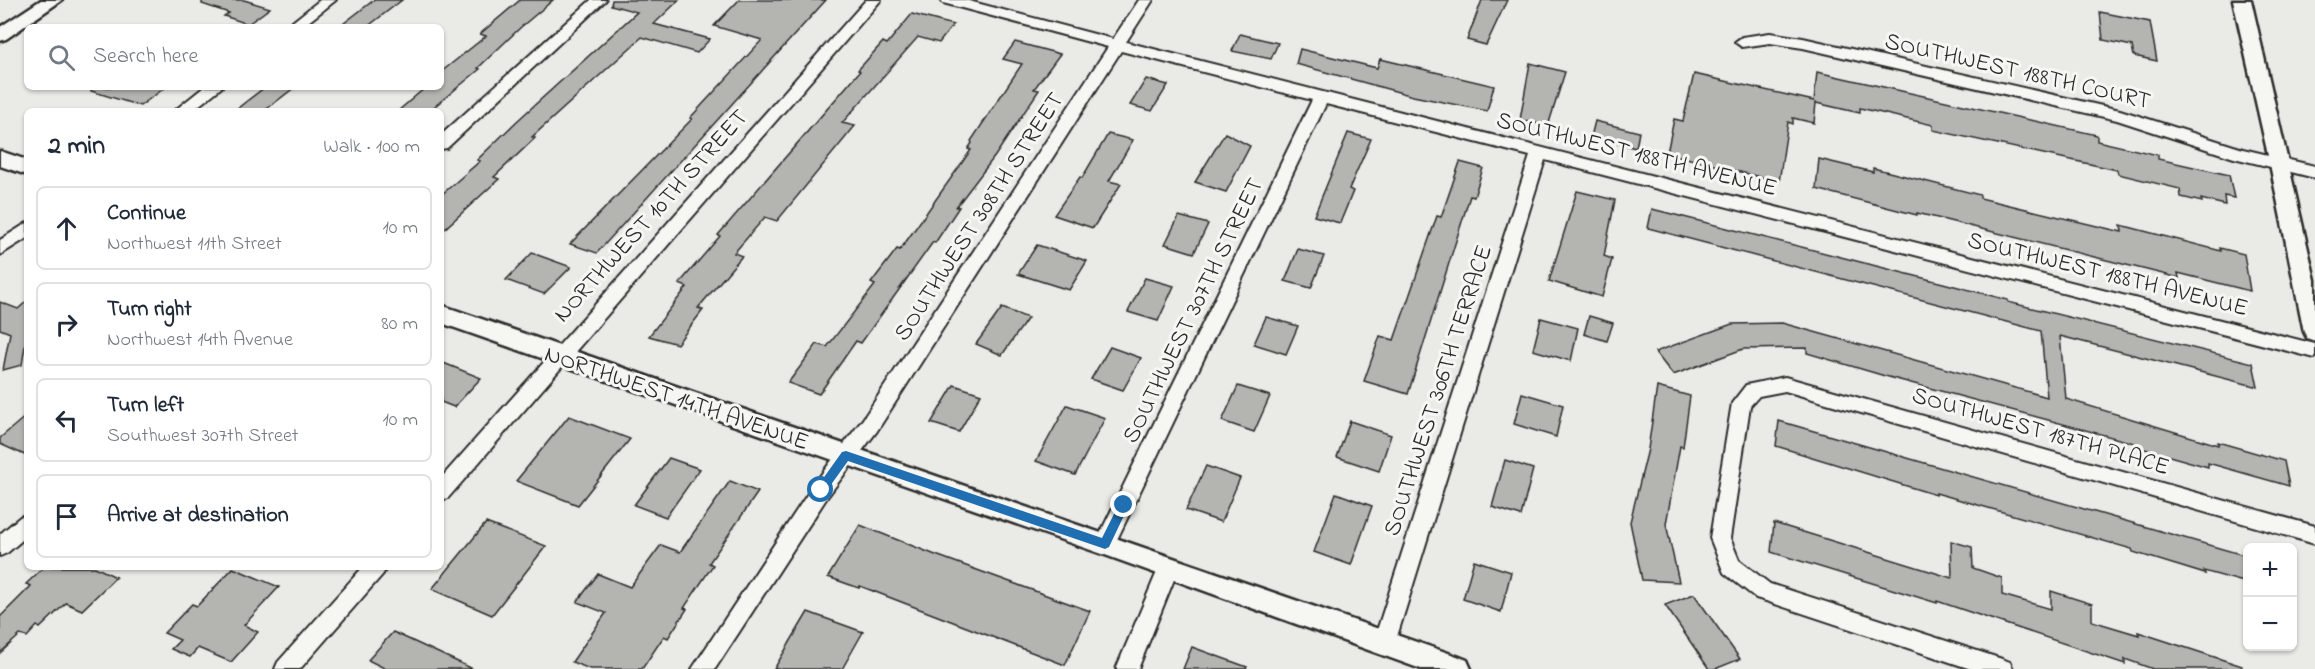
<!DOCTYPE html>
<meta charset="utf-8">
<style>
body{margin:0;font-family:"Indie Flower",sans-serif;background:#f6f6f7;color:#1f2937}
.controls{position:absolute;right:18px;bottom:18px;display:grid;overflow:hidden;border-radius:9px;box-shadow:0 2px 4px #0004}
.controls button{width:54px;height:54px;display:grid;place-items:center;padding:0;border:0;border-bottom:2px solid #e0e1e3;background:#fff;color:#1f2937;font:30px sans-serif}
.stop{position:absolute;width:18px;height:18px;margin:-14px;border:4px solid #1f6fb2;border-radius:50%;background:#fff}
.stop.end{background:#1f6fb2;border-color:#fff;box-shadow:0 2px 6px #0008}
.list{margin:0;padding:0;list-style:none}
h2{display:flex;justify-content:space-between;align-items:center;height:78px;margin:0;padding:0 24px;font-size:26px}
h2 small{font-size:20px;font-weight:400;color:#747a83}
.list li{display:grid;grid-template-columns:39px 1fr auto;gap:18px;align-items:center;box-sizing:border-box;height:84px;margin:0 12px 12px;padding:0 12px;border:2px solid #e0e1e3;border-radius:9px}
.list b{display:block;font-size:22px;white-space:nowrap}
.list p{margin:0;font-size:20px;white-space:nowrap;color:#747a83}
.list em{font-size:20px;font-style:normal;color:#747a83}
.icon{flex:none;width:33px;height:33px;fill:none;stroke:currentColor;stroke-width:2;stroke-linecap:round;stroke-linejoin:round}
.map{position:relative;flex:none;width:2315px;height:669px;overflow:hidden}
.search{position:absolute;background:#fff;box-shadow:0 2px 4px #0004;left:24px;top:24px;width:420px;height:66px;display:flex;align-items:center;gap:15px;box-sizing:border-box;padding:0 21px;border-radius:9px;color:#747a83;font-size:22px}
.panel{position:absolute;background:#fff;box-shadow:0 2px 4px #0004;left:24px;top:108px;width:420px;height:462px;border-radius:9px}
.map>svg:first-child{display:block}
</style>
<div class="map">
<svg width="2315" height="669" viewBox="0 0 2315 669">
<rect width="100%" height="100%" fill="#eaeae6"/>
<filter id="ink" filterUnits="userSpaceOnUse"><feTurbulence type="fractalNoise" baseFrequency=".0167" numOctaves="2"/><feDisplacementMap in="SourceGraphic" scale="12" xChannelSelector="R" yChannelSelector="G"/><feConvolveMatrix kernelMatrix="1 2 1 2 8 2 1 2 1" color-interpolation-filters="sRGB"/></filter>
<g filter="url(#ink)">
<g fill="#b4b4b1" stroke="#2b2b2b" stroke-width="1.5">
<path d="M202,0H244L270,8L248,24L224,16L229,13L202,4Z"/>
<path d="M374,0H402L367,27H339Z"/>
<path d="M520,0H553L521,27L478,68L480,69L429,111H398L426,87H441V72L486,36L480,34Z"/>
<path d="M612,0H679L654,24L710,39L697,53L642,37L532,137L535,138L494,177L499,179L441,232V195L480,161L477,160L517,121L637,12L611,5Z"/>
<path d="M739,0H826L597,253L570,244L692,119L690,118L762,40L714,26Z"/>
<path d="M1482,0H1507L1486,45L1467,40Z"/>
<path d="M2100,12L2150,22L2157,61L2134,56L2132,46L2103,40Z"/>
<path d="M912,14L953,25L939,43L918,37L842,123L855,126L777,221L765,217L734,253L742,256L698,308L703,310L677,344L649,336L687,287L679,284L720,236L718,235L860,71L858,70L883,42L887,44Z"/>
<path d="M1240,34L1278,43L1271,59L1232,51Z"/>
<path d="M1015,42L1060,54L1034,89L1039,90L995,156L956,207H959L935,243L933,242L861,343L856,341L819,394L788,383L817,344L827,347L875,285L871,283L897,249L900,250L971,150L968,149L972,143L971,141L1022,64L1003,59Z"/>
<path d="M1300,49L1377,68L1380,59L1494,86L1487,111L1413,96L1296,64Z"/>
<path d="M1530,63L1565,72L1548,126L1520,120Z"/>
<path d="M1817,72L2097,135V141L2158,155V159L2229,175L2234,198L2224,196L2225,205L2201,199L2202,202L2181,197L2180,189L2118,174L2117,170L1933,130V125L1860,108V113L1816,103L1814,123L1793,118V124L1788,122L1779,182L1667,153L1674,119L1683,121L1694,74L1814,101Z"/>
<path d="M1146,79L1168,85L1152,111L1130,105Z"/>
<path d="M91,87H166L140,106L91,91Z"/>
<path d="M265,87H295L264,111H234Z"/>
<path d="M1595,121L1639,132L1636,148L1591,137Z"/>
<path d="M1225,133L1250,146L1226,192L1195,182Z"/>
<path d="M1348,133L1371,139L1349,189L1353,191L1340,223L1314,216Z"/>
<path d="M1108,134L1133,140L1109,181L1121,184L1093,228L1054,215L1080,177L1082,178Z"/>
<path d="M1819,159L1873,172V168L1980,195V198L2122,232L2121,225L2221,251L2220,248L2244,254L2250,291L2178,273L2179,278L1917,213V215L1816,189Z"/>
<path d="M1460,162L1483,168L1474,197L1470,196L1408,394L1364,381L1380,336L1394,340L1437,216L1441,217Z"/>
<path d="M1577,191L1615,200L1604,256L1612,259L1602,297L1549,281Z"/>
<path d="M1652,209L1943,283L2008,300V302L2253,363L2258,387L2060,336L2066,399L2218,445V442L2284,461L2289,486L2208,463V467L2134,446V443L1885,376L1807,353V348L1743,349L1673,375L1655,352L1732,324L1782,323L2047,397L2041,331L1648,228Z"/>
<path d="M1179,216L1208,224L1194,253L1165,244Z"/>
<path d="M1037,245L1087,261L1069,290L1018,274Z"/>
<path d="M1298,249L1324,256L1311,288L1285,281Z"/>
<path d="M532,253L571,267L544,294L506,280Z"/>
<path d="M1145,278L1174,286L1158,321L1128,312Z"/>
<path d="M27,301V333L22,365L3,370L10,333L0,329V302L18,309Z"/>
<path d="M1002,308L1028,318L1002,355L976,344Z"/>
<path d="M1589,316L1613,323L1607,341L1584,334Z"/>
<path d="M1266,317L1298,326L1286,354L1254,344Z"/>
<path d="M1541,318L1578,328L1571,361L1533,350Z"/>
<path d="M1110,347L1141,358L1123,390L1091,379Z"/>
<path d="M441,362L481,378L454,407L441,402Z"/>
<path d="M954,385L981,394L959,432L931,423Z"/>
<path d="M1238,386L1270,396L1254,432L1222,421Z"/>
<path d="M1657,387L1690,396L1683,447L1680,446L1666,524L1679,582L1642,580L1630,522L1648,449Z"/>
<path d="M1522,393L1563,405L1556,437L1514,424Z"/>
<path d="M1067,405L1105,418L1075,475L1036,461Z"/>
<path d="M27,415V456L0,444V438Z"/>
<path d="M569,416L630,439L578,505L516,481Z"/>
<path d="M1350,421L1391,435L1379,471L1337,457Z"/>
<path d="M1779,421L2247,556V583L2204,571L2205,574L2133,552L2132,549L1936,493V495L1776,446Z"/>
<path d="M669,458L700,469L666,517L634,505Z"/>
<path d="M1505,460L1533,469L1521,516L1492,507Z"/>
<path d="M1206,466L1240,478L1221,522L1186,510Z"/>
<path d="M730,481L758,492L709,563L713,565L684,608L687,609L668,638L664,636L642,669H590L572,662L606,613L577,602L598,574L630,587L661,545L680,552Z"/>
<path d="M1336,493L1372,506L1351,565L1314,552Z"/>
<path d="M486,523L546,546L492,615L432,589Z"/>
<path d="M1774,523L1952,578L1951,541L1972,547L1973,568L2002,578V595L2051,609V591L2092,604V621L2139,635L2138,632L2242,666L2241,669H2153L2125,659V664L1937,601V603L1771,552Z"/>
<path d="M860,525L933,554L1090,611L1065,665L860,586L859,588L828,577Z"/>
<path d="M1474,560L1511,572L1501,612L1463,599Z"/>
<path d="M44,567H95L116,577L82,610L66,603L40,628L37,626L27,637L20,635L0,653V617L31,586L26,584Z"/>
<path d="M233,568L279,587L244,625L258,632L231,662L198,648L190,657L171,649L180,640L164,633L192,604L197,606Z"/>
<path d="M1694,594L1740,659L1715,669H1709L1665,605Z"/>
<path d="M808,612L863,632L842,669H774Z"/>
<path d="M393,632L473,669H386L368,660Z"/>
<path d="M1192,647L1247,667L1246,669H1183Z"/>
</g>
<g fill="none" stroke-linecap="round" stroke-linejoin="round">
<defs>
<g id="minor">
<path d="M320,0H336L302,27H286Z"/>
<path d="M591,0H606L447,148L441,149V135Z"/>
<path d="M866,0H881L448,498L441,500V478Z"/>
<path d="M941,0H965L1113,39L1139,0H1153L1126,42L2315,344V358L1545,160L1395,643L1392,650L1384,653L1376,650L1373,643L1530,156L1326,104L1112,550L1105,553L1098,550L1095,544L1312,100L1121,51L877,431L828,496L715,669H692L814,484L863,419L1108,47L943,3Z"/>
<path d="M1770,33L1803,38L2120,110L2243,149L2315,166V178L2234,158L2117,120L1803,48L1770,43L1742,47L1735,42L1742,37Z"/>
<path d="M204,87H222L192,111H174Z"/>
<path d="M27,223V238L0,255V240Z"/>
<path d="M1785,377L2315,526V544L1785,391L1759,396L1750,406L1730,538L1739,560L1770,584L2002,659L2010,662L2013,669H1971L1763,600L1756,598L1724,573L1710,538L1732,403L1746,385Z"/>
<path d="M27,514V536L7,553L0,556V534L20,517Z"/>
<path d="M1169,558L1176,560L1179,567L1138,669H1116L1162,560Z"/>
<path d="M363,567H386L383,574L300,669H275L278,662Z"/>
</g>
<g id="tertiary">
<path d="M41,0H62L6,39L0,41V27Z"/>
<path d="M2233,0H2251L2315,280V341L2307,338L2304,332L2270,164Z"/>
<path d="M0,151L27,160V175L0,166Z"/>
<path d="M441,305L1457,656L1467,660L1471,669H1421L1105,555L441,323Z"/>
</g>
</defs>
<use href="#minor" stroke="#2b2b2b" stroke-width="4"/>
<use href="#tertiary" stroke="#2b2b2b" stroke-width="5"/>
<use href="#minor" fill="#f6f6f2" fill-rule="evenodd"/>
<use href="#tertiary" fill="#f6f6f2" fill-rule="evenodd"/>
</g>
</g>
<path fill="#1f6fb2" d="M846,451L1102,538L1120,502L1124,501L1129,505L1109,547L1105,549L848,461L825,493H817V487L842,452Z"/>
<g text-anchor="middle" stroke-width="6" stroke-linejoin="round" paint-order="stroke">
<g font-size="24" fill="#2b2b2b" stroke="#f6f6f2">
<text transform="translate(2018 70) rotate(13)" y="8">SOUTHWEST 188TH COURT</text>
<text transform="translate(1637 153) rotate(14)" y="8">SOUTHWEST 188TH AVENUE</text>
<text transform="translate(650 215) rotate(-48)" y="8">NORTHWEST 10TH STREET</text>
<text transform="translate(978 216) rotate(-57)" y="8">SOUTHWEST 308TH STREET</text>
<text transform="translate(2108 273) rotate(14)" y="8">SOUTHWEST 188TH AVENUE</text>
<text transform="translate(1192 310) rotate(-64)" y="8">SOUTHWEST 307TH STREET</text>
<text transform="translate(1437 390) rotate(-72)" y="8">SOUTHWEST 306TH TERRACE</text>
<text transform="translate(677 397) rotate(19)" y="8">NORTHWEST 14TH AVENUE</text>
<text transform="translate(2041 430) rotate(16)" y="8">SOUTHWEST 187TH PLACE</text>
</g>
</g>
</svg>
<div class="controls">
<button>+</button>
<button>−</button>
</div>
<div class="stop" style="left:821px;top:490px"></div>
<div class="stop end" style="left:1124px;top:505px"></div>
<div class="search"><svg class="icon" aria-label="search" viewBox="0 0 24 24"><circle cx="10" cy="10" r="6"/><path d="M15 15l6 6"/></svg>Search here</div>
<section class="panel">
<h2>2 min<small>Walk · 100 m</small></h2>
<ul class="list">
<li><svg class="icon" aria-label="ahead" viewBox="0 0 24 24"><path d="M12 20V5M6 11l6-6 6 6"/></svg><div><b>Continue</b><p>Northwest 11th Street</p></div><em>10 m</em></li>
<li><svg class="icon" aria-label="right" viewBox="0 0 24 24"><path d="M7 20v-9h11M14 6l5 5-5 5"/></svg><div><b>Turn right</b><p>Northwest 14th Avenue</p></div><em>80 m</em></li>
<li><svg class="icon" aria-label="left" viewBox="0 0 24 24"><path d="M17 20v-9H6M10 6l-5 5 5 5"/></svg><div><b>Turn left</b><p>Southwest 307th Street</p></div><em>10 m</em></li>
<li><svg class="icon" aria-label="arrive" viewBox="0 0 24 24"><path d="M6 21V4h12l-3 4 3 4H6"/></svg><div><b>Arrive at destination</b></div></li>
</ul>
</section>
</div>
